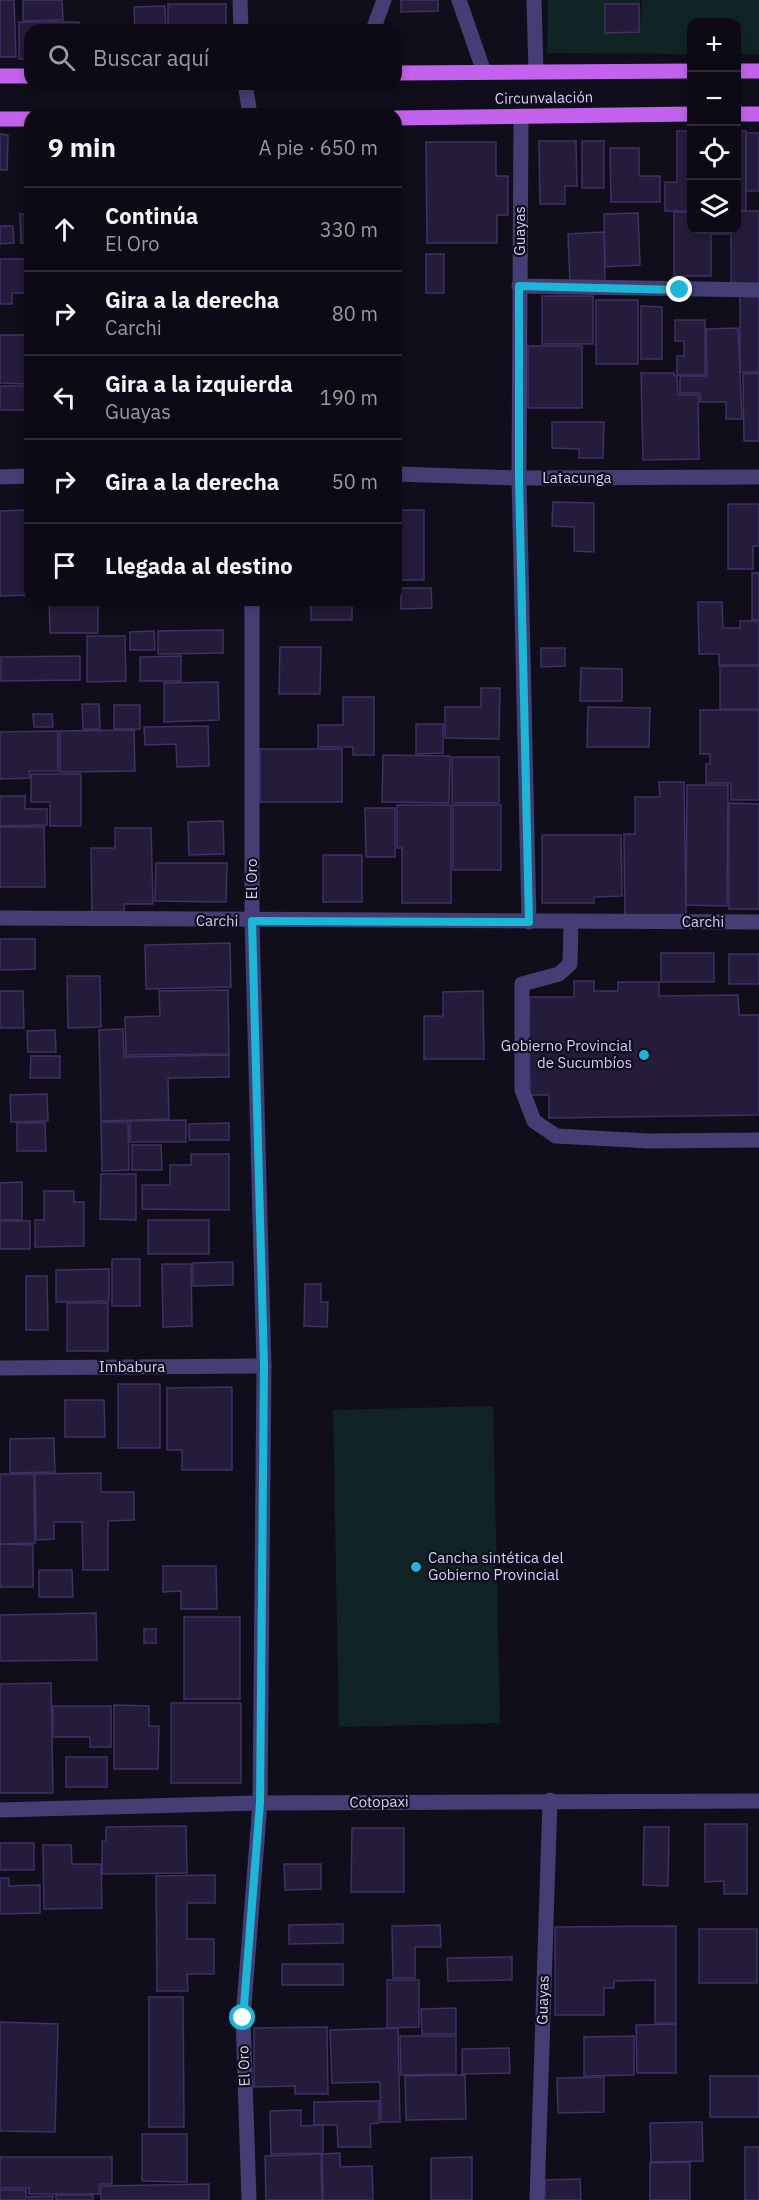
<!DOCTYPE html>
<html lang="es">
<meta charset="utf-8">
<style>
body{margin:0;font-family:"IBM Plex Sans",sans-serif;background:#1b1822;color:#f1f3f6}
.controls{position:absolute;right:18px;top:18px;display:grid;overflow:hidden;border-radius:12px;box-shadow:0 3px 9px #0003}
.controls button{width:54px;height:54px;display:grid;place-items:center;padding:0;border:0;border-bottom:2px solid #2d2b34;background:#0d0a15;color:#f1f3f6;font:30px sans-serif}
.stop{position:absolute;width:18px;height:18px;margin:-14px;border:4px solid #1ab7d9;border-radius:50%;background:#fff}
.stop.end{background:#1ab7d9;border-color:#fff;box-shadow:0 2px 6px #0008}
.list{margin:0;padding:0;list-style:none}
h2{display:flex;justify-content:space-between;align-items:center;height:78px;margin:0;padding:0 24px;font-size:26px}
h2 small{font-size:20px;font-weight:400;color:#9a9aa0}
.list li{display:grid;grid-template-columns:39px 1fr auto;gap:18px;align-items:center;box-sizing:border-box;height:84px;padding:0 24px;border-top:2px solid #2d2b34}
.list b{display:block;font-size:22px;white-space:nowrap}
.list p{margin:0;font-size:20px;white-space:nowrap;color:#9a9aa0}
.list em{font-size:20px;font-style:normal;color:#9a9aa0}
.icon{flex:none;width:33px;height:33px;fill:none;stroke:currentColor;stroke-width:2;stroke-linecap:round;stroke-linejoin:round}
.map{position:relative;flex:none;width:759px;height:2200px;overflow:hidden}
.search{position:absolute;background:#0d0a15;box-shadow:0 3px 9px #0003;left:24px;top:24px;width:378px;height:66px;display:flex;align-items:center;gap:15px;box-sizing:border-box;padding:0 21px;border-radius:18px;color:#9a9aa0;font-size:22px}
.panel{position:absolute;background:#0d0a15;box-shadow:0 3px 9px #0003;left:24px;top:108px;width:378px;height:498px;border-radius:18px}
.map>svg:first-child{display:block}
</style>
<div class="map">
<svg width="759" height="2200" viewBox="0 0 759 2200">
<rect width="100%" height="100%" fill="#110e1c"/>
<g fill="#112425">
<path d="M548,0H640L641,32L642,0H759V54H737L736,22H692L691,54L547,53Z"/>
<path d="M493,1406L500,1723L339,1727L333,1410Z"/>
</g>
<g fill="#241c3a" stroke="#3f3164" stroke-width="1.5">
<path d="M0,0H14L16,57H0Z"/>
<path d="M23,0H62L63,20L23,21Z"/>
<path d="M401,0H438V11L401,12Z"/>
<rect x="168" y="4" width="58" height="26"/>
<path d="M605,4H639V32L605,33Z"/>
<path d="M165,6L166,30H135L134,7Z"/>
<path d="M19,22H79L80,30H30V59H19Z"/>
<path d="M677,131H692V211H665V182H677Z"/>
<rect x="736" y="131" width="10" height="80"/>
<rect x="746" y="133" width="13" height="58"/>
<path d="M0,134L8,135L7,170H0Z"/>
<path d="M539,141H576L577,186H565V204H540Z"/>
<rect x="582" y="141" width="22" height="47"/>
<path d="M426,142H496V176H508V215H497V243H427Z"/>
<path d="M610,148H639V176H660V202H611Z"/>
<path d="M736,211H759V286H731V230H736Z"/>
<path d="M674,212H692V230H729V234H711V276H674Z"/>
<path d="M638,213L640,265L605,267L604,214Z"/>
<path d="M20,214H30V243H21Z"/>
<path d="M0,226H13L14,243L0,244Z"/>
<path d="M604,232L605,282L570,283L568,234Z"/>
<rect x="426" y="254" width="18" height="39"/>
<path d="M0,259H30V293H12V304H0Z"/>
<rect x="740" y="295" width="19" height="77"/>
<rect x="542" y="296" width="51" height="48"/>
<rect x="596" y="300" width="42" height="64"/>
<path d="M641,306L662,307V359H641Z"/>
<path d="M675,320H705V375H677V356H684V341H675Z"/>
<path d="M738,328L742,419H726V402H700V393H680V376H707L706,329Z"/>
<path d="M0,335H28L27,384L0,383Z"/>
<rect x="528" y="346" width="54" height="62"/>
<path d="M641,373H674V376H677L678,395H698L699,459L643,460Z"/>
<path d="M759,373V441H744L743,374Z"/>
<rect x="0" y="386" width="30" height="24"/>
<path d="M552,422H604L603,458H579V449L552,448Z"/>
<path d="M553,502L594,503V552L574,551V527L552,526Z"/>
<path d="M728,504H759V546H753V569H728Z"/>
<path d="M30,510V595L0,596V511Z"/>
<path d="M396,510H424V580H397Z"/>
<rect x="752" y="573" width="7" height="47"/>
<path d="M401,588H431L432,608L401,609Z"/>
<path d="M49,600H98V633H50Z"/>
<rect x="311" y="600" width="41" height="20"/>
<path d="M698,602H722L723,628H740V621H759V665H719V654H699Z"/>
<path d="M223,630V653L158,654V631Z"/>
<path d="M154,631L155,650H130V632Z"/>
<path d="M87,636H125L126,681L87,682Z"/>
<path d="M280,647H321L320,694H279Z"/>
<path d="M541,648H565V666L541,667Z"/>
<path d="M80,656V680L1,681V657Z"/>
<path d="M181,656V681H140V657Z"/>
<rect x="720" y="666" width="39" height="43"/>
<path d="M581,668L622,669V701H580Z"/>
<path d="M218,682L219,720L164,722V683Z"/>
<path d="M481,688H500L499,739L445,738V707H481Z"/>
<path d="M343,697H374V755H353V747H318V725H343Z"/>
<path d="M82,704H99L100,729H83Z"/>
<rect x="114" y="705" width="26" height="24"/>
<path d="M588,707L650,708L649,747H587Z"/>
<path d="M700,710H759V800H731V783H706V764H710V754H700Z"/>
<path d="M33,714H52L53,727H34Z"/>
<path d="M416,724H443V753L416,754Z"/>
<path d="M208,726L209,766L177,767L176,744L145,745L144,727Z"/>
<path d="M134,730L135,771L60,772V731Z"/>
<path d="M58,731V771H29L30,778L0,779V732Z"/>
<rect x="260" y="749" width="82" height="53"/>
<path d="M383,755L450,756L449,803L382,802Z"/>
<rect x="452" y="757" width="47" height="46"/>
<path d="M31,774H81V826H50V802H31Z"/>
<path d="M659,782H684L686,915L625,916L624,834H635V797H660Z"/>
<path d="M687,785H728L727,906L686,905Z"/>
<path d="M0,796H25V809H47V825L0,826Z"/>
<path d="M729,803L759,804V909H729Z"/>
<path d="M397,805H451V903H402V848H397Z"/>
<rect x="453" y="805" width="48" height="65"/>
<path d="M365,808H395V857H366Z"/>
<path d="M223,821L224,854L189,855L188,822Z"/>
<path d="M0,827H44L45,887H0Z"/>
<path d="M115,828H151L153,904H124V912H92L91,848H115Z"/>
<path d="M542,835H621L622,896L594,897V903H542Z"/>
<rect x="323" y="855" width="39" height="47"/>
<path d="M156,863H227L226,902L155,901Z"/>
<path d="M0,939H35V969L0,970Z"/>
<path d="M230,943L231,987L146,989L145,945Z"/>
<rect x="661" y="953" width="53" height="29"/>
<rect x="729" y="954" width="30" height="30"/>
<path d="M67,976H100L101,1027L68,1028Z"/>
<path d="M574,981H594V991H618V982H659V996L738,995L739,1015H759V1115L549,1118V1095H530L529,997H574Z"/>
<path d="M228,990L229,1054L126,1055L125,1017L160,1016L159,991Z"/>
<path d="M0,991H23L24,1028H0Z"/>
<path d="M483,991L484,1059H424V1016H443V992Z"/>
<path d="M123,1029L124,1057L229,1055V1077L168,1078L169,1119L101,1121L99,1030Z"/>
<path d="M55,1030L56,1052H28L27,1031Z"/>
<path d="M31,1056H60V1078H30Z"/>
<path d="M47,1094L48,1121L11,1122L10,1095Z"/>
<path d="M186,1120V1142H130V1121Z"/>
<path d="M101,1122H128L129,1170L102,1171Z"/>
<path d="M17,1123H45L46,1151H17Z"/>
<path d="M229,1123V1140H189V1124Z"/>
<path d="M132,1145H161L162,1170H132Z"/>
<path d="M191,1154H229V1210L142,1209V1185H170V1165H191Z"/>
<path d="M101,1174H136V1220L100,1219Z"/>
<path d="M22,1182V1220H0V1183Z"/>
<path d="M44,1191H74V1202H84V1246L35,1247V1220H44Z"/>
<rect x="148" y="1220" width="61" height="34"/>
<rect x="0" y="1221" width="30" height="28"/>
<rect x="112" y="1259" width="28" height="47"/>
<path d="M233,1262V1285L193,1286V1263Z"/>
<path d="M162,1264H191L192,1326L163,1327Z"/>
<path d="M109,1269V1301L56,1302V1270Z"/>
<path d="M26,1276H47L48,1330H26Z"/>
<path d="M305,1284H321V1302H328L327,1327L304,1326Z"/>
<rect x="67" y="1303" width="41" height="48"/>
<rect x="118" y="1384" width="42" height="64"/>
<path d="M232,1387V1470H182V1450H167V1388Z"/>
<path d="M65,1400H104L105,1437H65Z"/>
<path d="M54,1438L55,1472L10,1473V1439Z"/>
<path d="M101,1473V1492H134V1520L108,1521V1570H83L82,1522H54V1539L36,1540L35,1474Z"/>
<path d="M0,1474H34L35,1543L0,1544Z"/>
<path d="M0,1544L33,1545V1587H0Z"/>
<path d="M163,1566H216L217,1609H181V1591L163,1592Z"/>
<path d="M39,1570H72L73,1597H39Z"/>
<path d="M96,1613L97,1660L0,1661V1615Z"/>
<rect x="184" y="1617" width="56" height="82"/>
<rect x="144" y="1629" width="12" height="14"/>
<path d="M51,1683L53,1793H0V1684Z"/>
<rect x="171" y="1703" width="70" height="80"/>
<path d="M114,1705L149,1706V1726H159L158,1769H114Z"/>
<path d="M53,1706H111V1747H90V1737H53Z"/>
<rect x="66" y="1757" width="41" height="30"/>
<path d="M705,1824H747V1894H724V1881L705,1882Z"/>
<path d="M186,1826L187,1873L102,1874V1841H106V1827Z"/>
<path d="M644,1827H669L668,1886L643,1885Z"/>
<path d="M352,1828H404V1892H351Z"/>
<rect x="0" y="1843" width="34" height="27"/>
<path d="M43,1845H71L72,1864H101L102,1908L44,1909Z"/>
<path d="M284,1864H321V1889L285,1890Z"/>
<path d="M215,1875V1903H187V1939H214V1974H187L188,1991H157L156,1876Z"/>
<path d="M0,1878H9V1886L40,1885V1913L0,1914Z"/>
<path d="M343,1924V1943L289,1944V1925Z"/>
<path d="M440,1925L441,1947H415V1978H393L392,1926Z"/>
<path d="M676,1926V2023H655V1980L614,1981V1988H604V2015H555V1927Z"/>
<rect x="699" y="1929" width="58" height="54"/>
<path d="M512,1957V1980L448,1981L447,1958Z"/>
<rect x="282" y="1964" width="61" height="21"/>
<path d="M387,1980H419V2027L387,2028Z"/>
<path d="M149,1997H183L184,2127H149Z"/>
<path d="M456,2008V2034H422L421,2009Z"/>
<path d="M0,2022L58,2024L55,2132L0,2131Z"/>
<path d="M676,2024V2073H637L636,2025Z"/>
<path d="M327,2027L328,2094H295V2086L254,2087V2028Z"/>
<path d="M398,2028L400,2122H381L380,2082L332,2083L330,2030Z"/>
<path d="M400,2036H456V2074L401,2075Z"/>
<path d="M634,2036V2075L584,2076V2037Z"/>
<path d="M509,2048L510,2073L462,2074V2049Z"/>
<path d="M465,2075L466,2119L406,2120L405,2076Z"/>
<rect x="710" y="2076" width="49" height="41"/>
<path d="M604,2077V2112L558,2113L557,2078Z"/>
<path d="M379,2101V2123L370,2124L371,2147H338L337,2125H314V2102Z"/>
<path d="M301,2110V2126L323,2125V2153L271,2154L270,2111Z"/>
<path d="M702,2122L703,2161L651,2162L650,2123Z"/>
<path d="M142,2134H187V2182L142,2181Z"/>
<rect x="745" y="2147" width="14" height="53"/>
<path d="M340,2153V2167L372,2166L373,2200H323L322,2154Z"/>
<path d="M321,2154L322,2200H266L265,2156Z"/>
<path d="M0,2157H112V2184H99V2194H29V2188H0Z"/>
<path d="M472,2157V2200H431V2158Z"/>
<path d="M690,2162V2200H650V2163Z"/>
<path d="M580,2179L581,2200H545V2180Z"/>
<path d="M209,2184V2200H101V2186Z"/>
<path d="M0,2190H26V2197L53,2196V2200H0Z"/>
<rect x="56" y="2195" width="37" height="5"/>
</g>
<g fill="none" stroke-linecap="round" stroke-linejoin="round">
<g stroke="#443e75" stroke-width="15">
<path d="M240,0L241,30"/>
<path d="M459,0L484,72"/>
<path d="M534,0L536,71"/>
<path d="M373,30L384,0"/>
<path d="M245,84L250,114"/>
<path d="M521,116L519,478L529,922"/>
<path d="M519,286L759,290"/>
<path d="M396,474L519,478L759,477"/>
<path d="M0,477L30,476"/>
<path d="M0,918L759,922"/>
<path d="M571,922L570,964L559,974L522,984V1090L534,1121L556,1136L649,1141L759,1140"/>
<path d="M0,1368L264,1366"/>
<path d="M0,1810L260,1803L759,1801"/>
<path d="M249,2200L243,2018L260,1803L264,1366L252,921V600"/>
<path d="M537,2200L550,1800"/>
</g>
<g stroke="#c362ec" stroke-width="15">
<path d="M736,71H759"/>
<path d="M396,73L692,71"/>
<path d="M0,76H30"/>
<path d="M736,114H759"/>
<path d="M396,118L692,114"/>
<path d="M0,119H30"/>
</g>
</g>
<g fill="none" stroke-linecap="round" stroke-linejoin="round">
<path stroke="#1ab7d9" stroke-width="8" d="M243,2018L260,1803L264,1366L252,921L529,922L519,478V286L680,290"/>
</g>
<g fill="#1ab7d9" stroke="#110e1c" stroke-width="2">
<circle cx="644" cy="1055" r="6"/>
<circle cx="416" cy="1567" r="6"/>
</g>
<g text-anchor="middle" stroke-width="4.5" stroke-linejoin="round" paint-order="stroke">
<g font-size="15" fill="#d6cef9" stroke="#110e1c">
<text transform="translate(544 98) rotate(-1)" y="5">Circunvalación</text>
<text transform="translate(520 231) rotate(-90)" y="5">Guayas</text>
<text x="577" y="483">Latacunga</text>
<text transform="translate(252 879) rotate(-90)" y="5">El Oro</text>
<text transform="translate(217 921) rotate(1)" y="5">Carchi</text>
<text x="703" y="927">Carchi</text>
<text x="132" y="1372">Imbabura</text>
<text transform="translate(379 1802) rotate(-1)" y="5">Cotopaxi</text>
<text transform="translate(543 2000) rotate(-88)" y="5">Guayas</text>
<text transform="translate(244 2066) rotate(-92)" y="5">El Oro</text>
</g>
<g font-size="15" fill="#d6cef9" stroke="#110e1c" text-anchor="end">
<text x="632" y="1051">Gobierno Provincial<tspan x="632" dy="17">de Sucumbíos</tspan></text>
<text x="428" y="1563" text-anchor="start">Cancha sintética del<tspan x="428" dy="17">Gobierno Provincial</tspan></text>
</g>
</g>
</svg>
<div class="controls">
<button>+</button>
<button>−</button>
<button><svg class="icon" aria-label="locate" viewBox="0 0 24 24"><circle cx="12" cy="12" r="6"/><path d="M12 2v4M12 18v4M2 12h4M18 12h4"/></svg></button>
<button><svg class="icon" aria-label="layers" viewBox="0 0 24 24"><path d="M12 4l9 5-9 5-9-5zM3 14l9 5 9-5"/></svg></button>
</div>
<div class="stop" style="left:243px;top:2018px"></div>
<div class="stop end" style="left:680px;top:290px"></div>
<div class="search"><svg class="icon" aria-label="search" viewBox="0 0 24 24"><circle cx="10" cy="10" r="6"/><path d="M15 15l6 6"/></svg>Buscar aquí</div>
<section class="panel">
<h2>9 min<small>A pie · 650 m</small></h2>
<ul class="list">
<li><svg class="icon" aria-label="ahead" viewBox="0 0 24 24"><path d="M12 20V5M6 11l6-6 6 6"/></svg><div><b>Continúa</b><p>El Oro</p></div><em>330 m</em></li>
<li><svg class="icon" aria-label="right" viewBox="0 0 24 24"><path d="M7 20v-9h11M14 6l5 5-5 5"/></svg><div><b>Gira a la derecha</b><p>Carchi</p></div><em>80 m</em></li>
<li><svg class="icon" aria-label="left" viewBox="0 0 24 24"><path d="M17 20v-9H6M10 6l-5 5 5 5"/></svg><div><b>Gira a la izquierda</b><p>Guayas</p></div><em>190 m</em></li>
<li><svg class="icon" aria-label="right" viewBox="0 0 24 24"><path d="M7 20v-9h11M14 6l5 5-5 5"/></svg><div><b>Gira a la derecha</b></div><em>50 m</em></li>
<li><svg class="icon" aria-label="arrive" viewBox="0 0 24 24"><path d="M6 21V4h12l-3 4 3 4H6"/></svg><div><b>Llegada al destino</b></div></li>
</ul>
</section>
</div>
